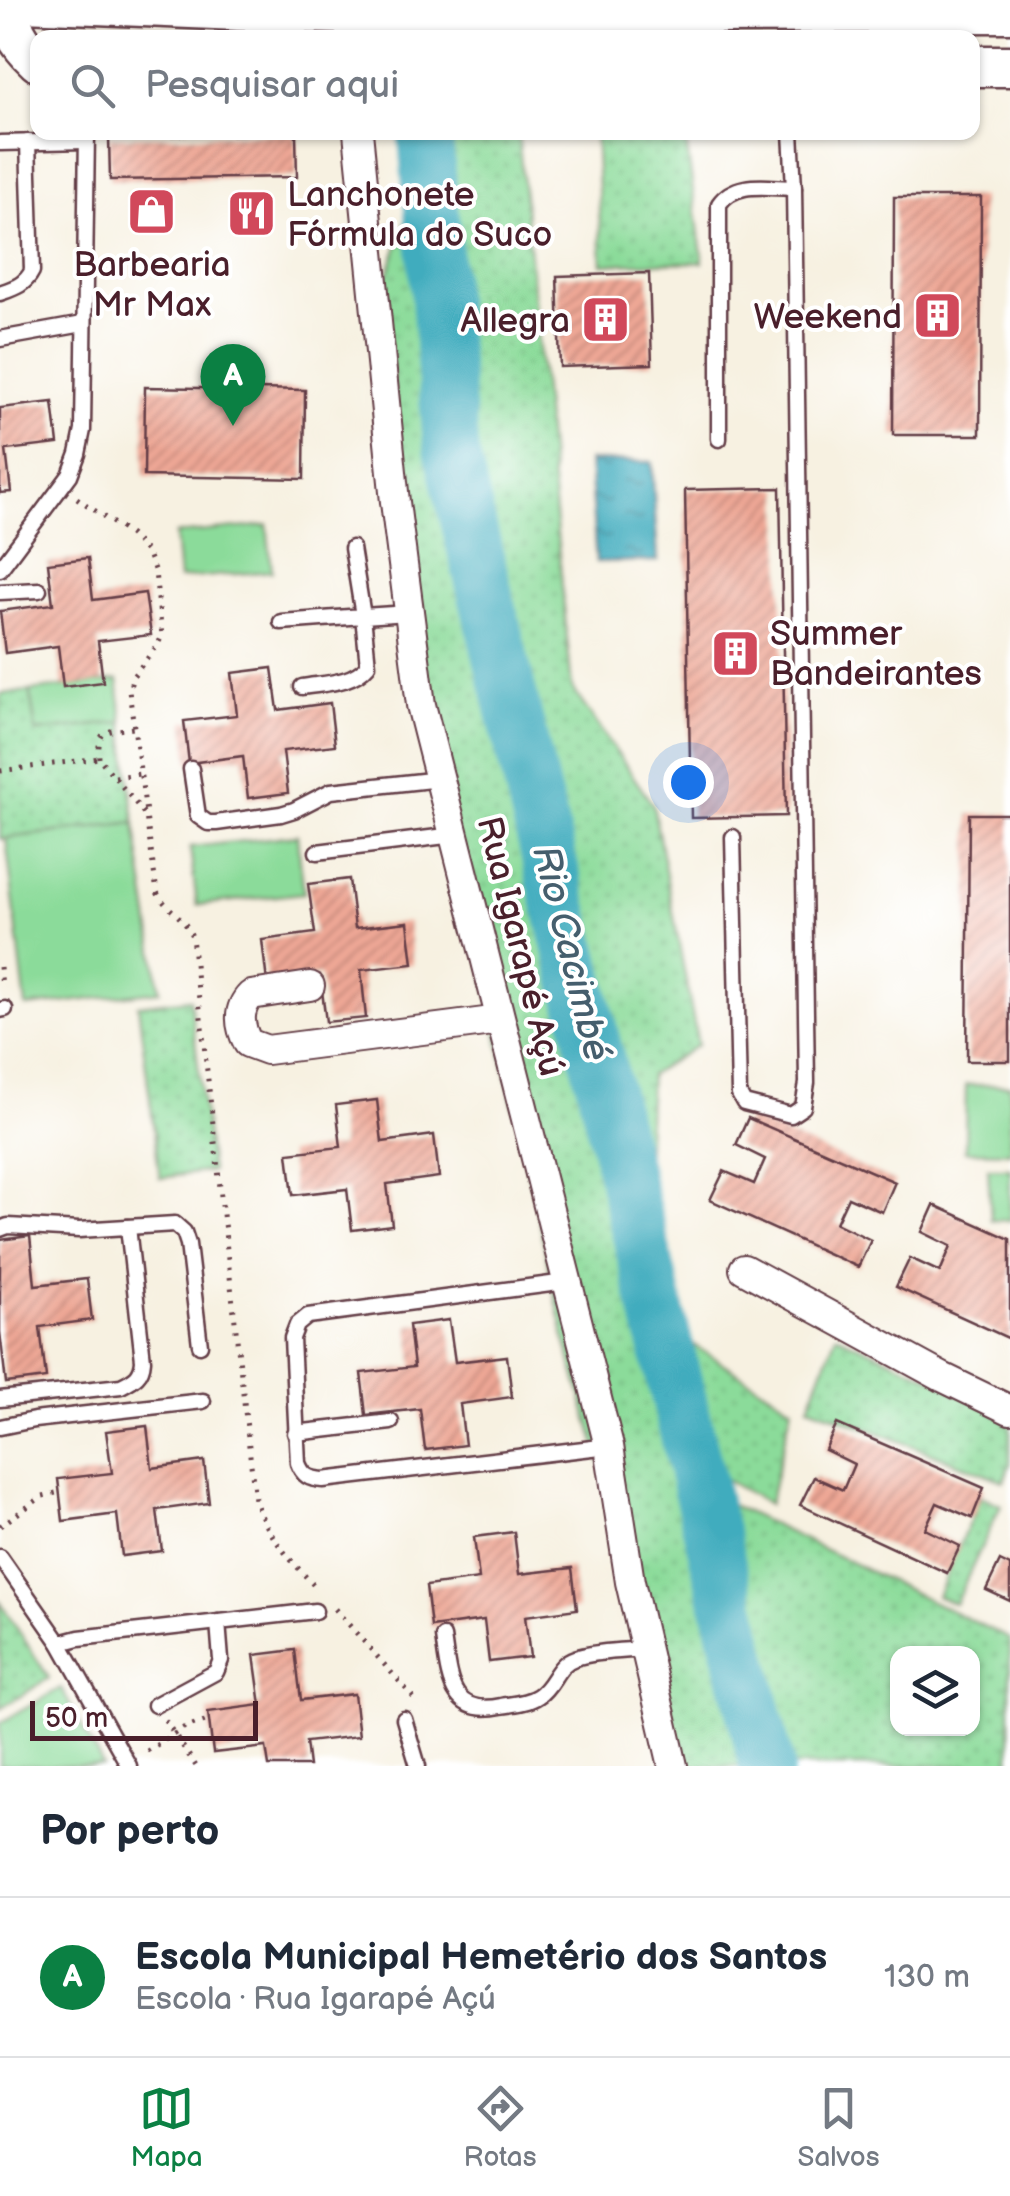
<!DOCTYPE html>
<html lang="pt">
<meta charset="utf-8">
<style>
body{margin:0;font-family:"Balsamiq Sans",sans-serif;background:#f6f6f7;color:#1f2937}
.controls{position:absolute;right:30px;bottom:30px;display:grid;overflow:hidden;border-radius:20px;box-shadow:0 2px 8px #0004}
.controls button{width:90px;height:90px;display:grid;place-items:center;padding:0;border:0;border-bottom:2px solid #e0e1e3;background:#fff;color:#1f2937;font:50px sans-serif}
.scale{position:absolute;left:30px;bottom:25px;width:228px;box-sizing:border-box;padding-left:10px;border:5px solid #4a1f2b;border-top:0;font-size:28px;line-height:35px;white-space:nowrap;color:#4a1f2b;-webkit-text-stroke:8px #fff;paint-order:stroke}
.you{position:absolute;left:688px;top:782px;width:35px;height:35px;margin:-25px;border:8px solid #fff;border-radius:50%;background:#1a73e8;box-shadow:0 0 0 15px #1a73e833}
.badge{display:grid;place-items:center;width:65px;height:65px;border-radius:50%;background:#0b8043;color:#fff;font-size:32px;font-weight:700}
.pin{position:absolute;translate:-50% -82px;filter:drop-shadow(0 2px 5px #0008)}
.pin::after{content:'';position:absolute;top:52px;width:35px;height:30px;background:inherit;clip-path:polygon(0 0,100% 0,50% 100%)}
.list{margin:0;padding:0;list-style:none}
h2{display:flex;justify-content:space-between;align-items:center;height:130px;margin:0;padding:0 40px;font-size:42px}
h2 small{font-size:32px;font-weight:400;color:#747a83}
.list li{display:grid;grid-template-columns:65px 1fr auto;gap:30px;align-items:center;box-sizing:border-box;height:160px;padding:0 40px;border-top:2px solid #e0e1e3}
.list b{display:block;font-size:38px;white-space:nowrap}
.list p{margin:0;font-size:32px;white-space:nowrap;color:#747a83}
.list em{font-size:32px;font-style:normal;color:#747a83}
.icon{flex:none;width:55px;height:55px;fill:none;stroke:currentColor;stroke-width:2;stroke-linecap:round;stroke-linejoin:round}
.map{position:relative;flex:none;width:1010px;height:1766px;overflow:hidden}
.search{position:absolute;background:#fff;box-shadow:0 2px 8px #0004;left:30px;right:30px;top:30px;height:110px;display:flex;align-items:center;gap:25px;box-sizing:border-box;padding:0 35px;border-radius:20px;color:#747a83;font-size:38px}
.sheet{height:290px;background:#fff}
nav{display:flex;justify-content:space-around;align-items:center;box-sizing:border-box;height:140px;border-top:2px solid #e0e1e3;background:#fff;font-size:28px;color:#747a83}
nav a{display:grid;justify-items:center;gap:5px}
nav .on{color:#0b8043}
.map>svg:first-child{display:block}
</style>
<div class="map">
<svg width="1010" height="1766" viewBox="0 0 1010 1766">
<defs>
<pattern id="grass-dots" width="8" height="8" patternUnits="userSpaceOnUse" patternTransform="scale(2.5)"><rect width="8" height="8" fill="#8bdb9a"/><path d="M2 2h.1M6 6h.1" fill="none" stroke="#79bc85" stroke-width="1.8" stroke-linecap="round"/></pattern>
<pattern id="water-ripples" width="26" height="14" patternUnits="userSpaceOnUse" patternTransform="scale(2.5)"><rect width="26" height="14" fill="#3facbe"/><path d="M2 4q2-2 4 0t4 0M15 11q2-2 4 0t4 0" fill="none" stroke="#378b9b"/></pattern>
<pattern id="building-hatch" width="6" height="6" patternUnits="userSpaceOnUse" patternTransform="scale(2.5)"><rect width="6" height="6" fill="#eea795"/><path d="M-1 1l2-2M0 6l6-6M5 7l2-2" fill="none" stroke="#c3877a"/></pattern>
</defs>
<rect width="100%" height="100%" fill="#fff"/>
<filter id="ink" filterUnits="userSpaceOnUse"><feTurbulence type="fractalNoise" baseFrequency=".01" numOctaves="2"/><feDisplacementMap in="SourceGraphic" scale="20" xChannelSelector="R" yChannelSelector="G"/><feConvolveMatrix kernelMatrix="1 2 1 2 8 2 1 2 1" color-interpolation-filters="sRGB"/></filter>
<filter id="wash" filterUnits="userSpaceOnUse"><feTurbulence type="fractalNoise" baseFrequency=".0048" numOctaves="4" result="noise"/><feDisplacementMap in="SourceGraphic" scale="40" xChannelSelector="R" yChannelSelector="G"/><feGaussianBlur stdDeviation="2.25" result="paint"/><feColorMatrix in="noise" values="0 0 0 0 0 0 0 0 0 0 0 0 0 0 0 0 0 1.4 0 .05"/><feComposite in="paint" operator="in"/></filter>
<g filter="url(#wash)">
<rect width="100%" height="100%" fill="#f7f1e1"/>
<g fill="url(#grass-dots)" stroke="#6a7d62" stroke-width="2.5" fill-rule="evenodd">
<path d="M438,133H518L572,688L653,805L698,1045L650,1075L644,1212L715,1497L1010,1639V1766H691L672,1740L648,1625L565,1340L416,664L385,282ZM898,1654H972V1728H898Z"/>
<path d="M595,133H685L703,262L602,264Z"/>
<path d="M30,691L36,732L123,722L135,822L0,839V694Z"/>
<path d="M190,999L211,1171L160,1178L138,1005Z"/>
<path d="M836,1335L1010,1412V1463L1004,1481L809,1406Z"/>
<path d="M692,1344L792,1407L769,1504L722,1478Z"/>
<path d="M981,1496L1001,1505L955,1604L937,1596Z"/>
<path d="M0,1602L49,1678L0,1709Z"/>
</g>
<g fill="#8bdb9a" stroke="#6a7d62" stroke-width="2.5">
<path d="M267,525L272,571L179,579L175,534Z"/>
<path d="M118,680L123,722L36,732L30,691Z"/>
<path d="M135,823L160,991L26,1007L6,838Z"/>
<path d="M297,835L304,893L197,905L190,847Z"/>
<path d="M966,1085H1010V1152L965,1151Z"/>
<path d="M988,1168H1010V1221L991,1220Z"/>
<path d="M61,1688L103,1766H0V1723Z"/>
</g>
<path fill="url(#water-ripples)" stroke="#446674" stroke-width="2.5" d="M589,461L652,462L658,561L596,562Z"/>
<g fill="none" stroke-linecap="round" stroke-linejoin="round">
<path stroke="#3facbe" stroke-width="55" d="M425,132L451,451L767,1766"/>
</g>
<g id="blocks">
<g fill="url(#building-hatch)">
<path d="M296,134L297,177L110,180L109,137Z"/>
<path d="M894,197H981L980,435H893Z"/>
<path d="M649,273L652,364L560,367L557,276Z"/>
<path d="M145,387L305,390L304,479L144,476Z"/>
<path d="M53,402L58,444L6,450L11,492L0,493V408Z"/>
<path d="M780,488L786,816L691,818L685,490Z"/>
<path d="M88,558L93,600L145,593L151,635L98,641L103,682L63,687L58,646L5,653L0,611L53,604L48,563Z"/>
<path d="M272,668L278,710L330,703L335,745L283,751L288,793L248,798L243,756L189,763L184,721L237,715L232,673Z"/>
<path d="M969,814H1010V1061H967Z"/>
<path d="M349,879L355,928L408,922L413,964L361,970L366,1018L326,1022L320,975L267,982L262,940L315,933L308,884Z"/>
<path d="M377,1100L382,1142L434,1135L439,1177L387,1184L392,1225L352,1230L347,1189L293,1195L288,1153L341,1147L336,1105Z"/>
<path d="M748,1118L895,1182L882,1212L848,1197L836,1223L871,1240L858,1267L710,1200L724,1171L754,1184L765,1159L736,1145Z"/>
<path d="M934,1205L1010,1239V1339L896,1287L910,1258L940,1272L951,1246L922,1232Z"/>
<path d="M30,1236L35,1285L87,1279L92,1320L40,1327L46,1378L6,1383L0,1332V1240Z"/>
<path d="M449,1320L455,1362L507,1356L512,1397L460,1404L465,1445L425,1450L420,1409L366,1415L361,1373L414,1367L409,1325Z"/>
<path d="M837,1424L984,1488L972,1518L937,1503L925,1529L960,1546L947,1573L800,1505L814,1477L843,1490L854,1464L825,1450Z"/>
<path d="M147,1426L152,1468L204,1461L209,1503L157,1510L162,1551L122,1556L117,1514L63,1521L58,1479L112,1473L106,1431Z"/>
<path d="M514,1532L519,1574L572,1568L577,1609L525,1616L530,1657L489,1662L484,1620L431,1627L426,1586L479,1579L474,1537Z"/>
<path d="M1000,1561L1010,1566V1601L986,1590Z"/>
<path d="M295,1650L301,1700L354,1694L359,1736L306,1742L309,1766H269L266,1747L213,1753L208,1712L261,1705L254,1655Z"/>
</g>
</g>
</g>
<g filter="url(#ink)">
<use href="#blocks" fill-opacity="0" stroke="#643e46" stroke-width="2.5"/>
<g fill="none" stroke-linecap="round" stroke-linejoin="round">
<defs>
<g id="service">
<path d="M0,143L86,141"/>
<path d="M0,293C14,288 25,285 32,271L28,142"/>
<path d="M0,339L83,324"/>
<path d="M719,439V204C736,180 767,188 794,188"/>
<path d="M0,569L70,475L78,454L83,430L87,132"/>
<path d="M0,592L39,590"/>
<path d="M281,622L363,616L352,548"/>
<path d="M302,687C325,683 352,684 368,665L363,616L409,613"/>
<path d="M191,769L198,816L208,823H216L281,814L294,810L331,791L440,779"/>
<path d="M733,837L739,1094L744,1103L791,1115L803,1107L807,1083L794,188L791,132"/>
<path d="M317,852L454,835"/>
<path d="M0,1010L5,1009"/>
<path d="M0,1229L8,1226L79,1230L175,1224L184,1232L188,1244L200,1345"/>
<path d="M566,1282L308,1316L297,1325L292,1338L298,1463C303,1476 309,1479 323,1480L609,1446"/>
<path d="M0,1399L121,1386C135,1379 142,1375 143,1360L128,1227"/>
<path d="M0,1427L34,1420L203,1401"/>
<path d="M295,1433L391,1422"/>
<path d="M0,1557L60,1643L129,1766"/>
<path d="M443,1637C449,1676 449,1717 501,1706C513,1704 528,1703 538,1696C554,1686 556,1664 575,1658C595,1651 624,1651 645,1649"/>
<path d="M60,1643L79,1638L315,1611"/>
<path d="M155,1705L216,1672L221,1660L218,1622"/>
<path d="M404,1719L418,1766"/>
</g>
<g id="minor">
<path d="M358,132L395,502L421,705L609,1446L630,1582L673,1766"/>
<path d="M310,986L251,995C237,1009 239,1026 248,1043L267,1050L500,1020"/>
<path d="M744,1269L942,1377L1010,1410"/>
</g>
<g id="secondary">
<path d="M0,0L285,12L386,14L1010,12"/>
<path d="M11,0C7,26 19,43 38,61"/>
<path d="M972,66H1010"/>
</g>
</defs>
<use href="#service" stroke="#643e46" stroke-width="19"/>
<use href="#minor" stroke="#643e46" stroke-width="32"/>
<use href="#secondary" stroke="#643e46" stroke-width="45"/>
<g stroke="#643e46" stroke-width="5" stroke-dasharray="2.5 8" stroke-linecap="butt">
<path d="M77,498L130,535L147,552L155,572L162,635L158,645L133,676L129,691L146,813"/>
<path d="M99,758C97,727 107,732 133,728"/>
<path d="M0,771L99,758L146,816L157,892C166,910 185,916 192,937L255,1500C268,1538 292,1561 318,1590"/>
<path d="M115,777L141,774"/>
<path d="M0,967L2,986"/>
<path d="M0,1526L43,1496L60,1492"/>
<path d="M335,1609L414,1698"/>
<path d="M165,1720L196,1766"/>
<path d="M147,1751L185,1727L209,1720"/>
</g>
<use href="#service" stroke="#fff" stroke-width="14"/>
<use href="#minor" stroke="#fff" stroke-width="28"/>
<use href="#secondary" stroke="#fff" stroke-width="40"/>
</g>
</g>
<defs>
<symbol id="shop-square" viewBox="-11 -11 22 22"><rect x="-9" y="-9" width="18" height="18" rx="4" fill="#d1495b" stroke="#fff"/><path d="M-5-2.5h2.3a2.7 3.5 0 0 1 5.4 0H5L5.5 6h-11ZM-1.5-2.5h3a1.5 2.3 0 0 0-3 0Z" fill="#fff"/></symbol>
<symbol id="restaurant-square" viewBox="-11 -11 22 22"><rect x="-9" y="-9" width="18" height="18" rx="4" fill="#d1495b" stroke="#fff"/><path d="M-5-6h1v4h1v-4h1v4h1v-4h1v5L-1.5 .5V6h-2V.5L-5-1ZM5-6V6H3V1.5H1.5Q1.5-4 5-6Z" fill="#fff"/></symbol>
<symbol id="building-square" viewBox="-11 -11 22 22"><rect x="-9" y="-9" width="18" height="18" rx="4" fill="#d1495b" stroke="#fff"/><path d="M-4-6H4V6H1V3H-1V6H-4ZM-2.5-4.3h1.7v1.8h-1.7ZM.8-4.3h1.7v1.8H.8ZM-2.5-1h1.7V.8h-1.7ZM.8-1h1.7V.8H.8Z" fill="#fff"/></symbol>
</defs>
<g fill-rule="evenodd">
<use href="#shop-square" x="124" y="184" width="55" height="55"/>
<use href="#restaurant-square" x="224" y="186" width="55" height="55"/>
<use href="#building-square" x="910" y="288" width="55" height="55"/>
<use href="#building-square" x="578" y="292" width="55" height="55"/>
<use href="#building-square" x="708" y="626" width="55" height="55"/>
</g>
<g text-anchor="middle" stroke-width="8" stroke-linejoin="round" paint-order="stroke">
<g font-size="35" fill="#4a1f2b" stroke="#fff" text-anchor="start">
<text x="287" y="206">Lanchonete<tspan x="287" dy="40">Fórmula do Suco</tspan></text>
<text x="152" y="276" text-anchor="middle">Barbearia<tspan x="152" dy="40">Mr Max</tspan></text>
<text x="902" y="328" text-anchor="end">Weekend</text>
<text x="570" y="332" text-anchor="end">Allegra</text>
<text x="770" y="645">Summer<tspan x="770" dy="40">Bandeirantes</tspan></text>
</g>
<g font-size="35" fill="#4a1f2b" stroke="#fff">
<text transform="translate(521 946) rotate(76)" y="12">Rua Igarapé Açú</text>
</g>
<g font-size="38" font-style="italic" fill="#455e6d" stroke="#fff">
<text transform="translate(572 953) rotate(76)" y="13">Rio Cacimbé</text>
</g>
</g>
</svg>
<div class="controls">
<button><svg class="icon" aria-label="layers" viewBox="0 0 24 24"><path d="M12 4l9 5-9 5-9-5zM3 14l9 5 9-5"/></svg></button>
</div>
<div class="scale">50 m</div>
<div class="you"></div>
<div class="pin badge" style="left:233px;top:426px">A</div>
<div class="search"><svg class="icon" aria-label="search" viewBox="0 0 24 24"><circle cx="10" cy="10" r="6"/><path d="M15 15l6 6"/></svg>Pesquisar aqui</div>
</div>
<section class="sheet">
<h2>Por perto<small></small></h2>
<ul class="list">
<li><span class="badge">A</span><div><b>Escola Municipal Hemetério dos Santos</b><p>Escola · Rua Igarapé Açú</p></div><em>130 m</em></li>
</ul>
</section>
<nav>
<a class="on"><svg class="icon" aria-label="map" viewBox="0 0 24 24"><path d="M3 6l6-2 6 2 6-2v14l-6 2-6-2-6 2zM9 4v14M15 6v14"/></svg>Mapa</a>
<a><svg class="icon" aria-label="directions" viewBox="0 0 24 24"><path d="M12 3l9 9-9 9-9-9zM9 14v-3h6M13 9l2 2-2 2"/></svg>Rotas</a>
<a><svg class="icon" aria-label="saved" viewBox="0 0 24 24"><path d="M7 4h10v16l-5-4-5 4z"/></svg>Salvos</a>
</nav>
